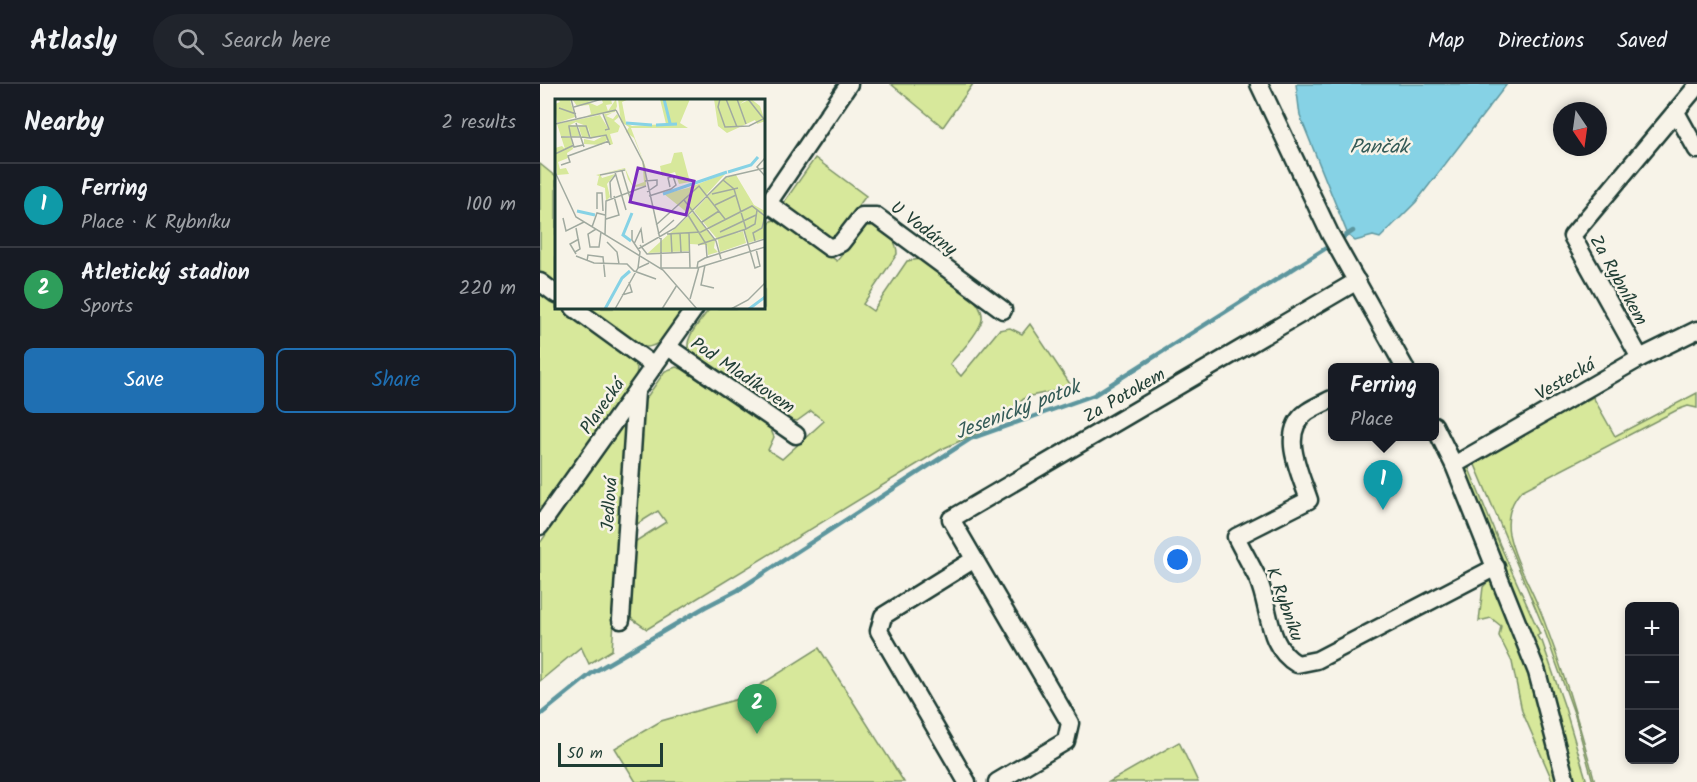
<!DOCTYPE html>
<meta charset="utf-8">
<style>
body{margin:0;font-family:Kalam,sans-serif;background:#20242c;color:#f1f3f6}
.controls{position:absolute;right:18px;bottom:18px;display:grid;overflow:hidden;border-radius:9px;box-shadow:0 3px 9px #0003}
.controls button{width:54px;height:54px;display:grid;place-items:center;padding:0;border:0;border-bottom:2px solid #363941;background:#171b24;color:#f1f3f6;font:30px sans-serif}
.compass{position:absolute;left:1013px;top:18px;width:54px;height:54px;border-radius:50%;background:#171b24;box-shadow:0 3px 9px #0003;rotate:167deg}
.scale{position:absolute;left:18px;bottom:15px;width:105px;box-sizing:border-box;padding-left:6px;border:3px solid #1f3d34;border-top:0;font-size:16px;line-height:21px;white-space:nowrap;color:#1f3d34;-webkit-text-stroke:4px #f7f3e8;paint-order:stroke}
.you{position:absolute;left:638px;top:476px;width:21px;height:21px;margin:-15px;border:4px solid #fff;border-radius:50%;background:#1a73e8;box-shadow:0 0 0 9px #1a73e833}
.badge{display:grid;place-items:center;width:39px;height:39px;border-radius:50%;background:#1f6fb2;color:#fff;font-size:20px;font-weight:700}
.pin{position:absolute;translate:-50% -50px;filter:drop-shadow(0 2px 3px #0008)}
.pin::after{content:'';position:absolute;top:32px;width:21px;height:18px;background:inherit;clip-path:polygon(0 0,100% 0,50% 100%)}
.popup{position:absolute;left:788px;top:279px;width:111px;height:78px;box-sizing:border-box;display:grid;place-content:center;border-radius:9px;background:#171b24;filter:drop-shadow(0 2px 4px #0005);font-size:20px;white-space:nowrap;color:#9ea1a6}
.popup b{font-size:22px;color:#f1f3f6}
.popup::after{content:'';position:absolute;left:50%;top:100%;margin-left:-12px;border:12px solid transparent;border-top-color:#171b24}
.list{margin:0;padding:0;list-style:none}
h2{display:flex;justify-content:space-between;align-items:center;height:78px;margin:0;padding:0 24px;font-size:26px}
h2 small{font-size:20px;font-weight:400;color:#9ea1a6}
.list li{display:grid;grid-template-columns:39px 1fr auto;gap:18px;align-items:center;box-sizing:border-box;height:84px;padding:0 24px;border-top:2px solid #363941}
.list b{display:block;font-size:22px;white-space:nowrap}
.list p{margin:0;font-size:20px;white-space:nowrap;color:#9ea1a6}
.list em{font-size:20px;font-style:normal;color:#9ea1a6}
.actions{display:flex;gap:12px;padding:18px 24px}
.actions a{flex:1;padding:14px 0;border:2px solid #1f6fb2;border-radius:9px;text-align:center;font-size:21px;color:#1f6fb2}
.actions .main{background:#1f6fb2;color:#fff}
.icon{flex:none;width:33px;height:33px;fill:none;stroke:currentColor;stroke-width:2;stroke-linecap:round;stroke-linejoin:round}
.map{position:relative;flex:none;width:1157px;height:698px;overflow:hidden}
header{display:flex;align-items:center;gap:36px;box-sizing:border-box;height:84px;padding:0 30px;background:#171b24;border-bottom:2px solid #363941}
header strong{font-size:28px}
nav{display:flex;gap:33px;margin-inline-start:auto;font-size:21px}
.search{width:420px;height:54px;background:#20242c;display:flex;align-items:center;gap:15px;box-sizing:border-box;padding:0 21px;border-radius:33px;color:#9ea1a6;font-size:22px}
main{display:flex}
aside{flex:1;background:#171b24}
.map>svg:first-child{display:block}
</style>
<header>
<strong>Atlasly</strong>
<div class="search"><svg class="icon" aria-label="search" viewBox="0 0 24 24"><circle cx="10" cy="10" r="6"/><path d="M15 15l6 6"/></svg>Search here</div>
<nav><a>Map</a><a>Directions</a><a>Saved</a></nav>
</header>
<main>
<aside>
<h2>Nearby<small>2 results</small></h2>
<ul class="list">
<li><span class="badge" style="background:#0f9aa8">1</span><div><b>Ferring</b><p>Place · K Rybníku</p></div><em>100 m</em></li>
<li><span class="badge" style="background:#2e9e5b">2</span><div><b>Atletický stadion</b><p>Sports</p></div><em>220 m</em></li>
</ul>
<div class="actions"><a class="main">Save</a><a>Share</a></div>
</aside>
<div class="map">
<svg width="1157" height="698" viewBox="0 0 1157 698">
<rect width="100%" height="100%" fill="#f7f3e8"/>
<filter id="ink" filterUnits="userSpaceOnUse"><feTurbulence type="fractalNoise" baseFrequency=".0167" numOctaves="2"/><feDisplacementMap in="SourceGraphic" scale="12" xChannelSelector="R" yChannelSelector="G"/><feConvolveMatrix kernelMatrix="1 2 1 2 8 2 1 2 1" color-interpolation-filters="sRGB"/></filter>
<g filter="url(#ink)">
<g fill="#d7e89b" stroke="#7b9268" stroke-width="1.5">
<path d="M351,0H433L403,43Z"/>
<path d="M275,74L326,112L295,153L291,154L242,121Z"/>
<path d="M0,80L16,93V201L0,189Z"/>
<path d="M238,135L297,177L325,141L334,140C346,149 357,154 357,170L323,220L333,227L367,177L381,175C397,187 451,216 441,239C435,254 420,268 410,280L421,292L459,246L470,244L482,250L490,240L532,303L486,313L451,343L402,365L107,545L88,532L93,459L126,438L118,427L94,442L102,320L125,287L136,283L142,285L230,344L234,353L228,366L242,375L284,337L271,327L257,337L247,335L150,270C141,255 162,236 170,224H224V148L231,137Z"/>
<path d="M0,208L16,220V224H21L93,276L97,284L96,293L0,430Z"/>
<path d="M47,224H145C134,239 123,266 102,263Z"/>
<path d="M1157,309V324L1148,322L1137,326L981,407C970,420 966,433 969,450C975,478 992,505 1002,531C1023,586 1040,641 1055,698H1053L1035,632L1003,542L933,376L1053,313L1075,352Z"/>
<path d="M88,334L72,566L49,580L41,563L0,597V459Z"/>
<path d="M928,382L960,461L1000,550L997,552L1000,557H1002L1025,624L1047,698H1033L925,389Z"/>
<path d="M950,495L954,496L985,570L1022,698H1013L982,627L972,578L959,552L961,542L951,534L939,537L943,503Z"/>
<path d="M279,564L364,698H96L75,664L121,637L198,615Z"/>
<path d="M639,658L658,698H569Z"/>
</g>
<path fill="#86d2e5" stroke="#5d969e" stroke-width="1.5" d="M756,0H967L876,118L840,154L833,152L815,157L808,151L760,32Z"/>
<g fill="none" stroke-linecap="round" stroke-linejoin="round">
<path stroke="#5d969e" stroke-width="4.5" d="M0,631L52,589L165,523L198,506L430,355L554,311L813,147"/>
<defs>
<g id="street">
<path d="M719,0L790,150L865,284"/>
<path d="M1136,28L1157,66"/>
<path d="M228,119L290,164L301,159L322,132H336L463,226"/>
<path d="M224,125L309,0"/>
<path d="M0,198L16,210"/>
<path d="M34,224L114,282"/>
<path d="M128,263L256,351"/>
<path d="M1100,274L1032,152L1157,2"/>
<path d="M792,315C784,319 774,323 767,328C738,348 761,391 769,416L696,453C703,467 711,481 718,495C731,525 726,562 757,580L777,576L956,483"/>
<path d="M894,341L914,381L997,588L1026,698"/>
<path d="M914,381L1100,274L1157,246"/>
<path d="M0,442L155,224"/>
<path d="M81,536L96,307"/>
<path d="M427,698L339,547L343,532L433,476"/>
<path d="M457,698L526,657L530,639L411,435L817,197"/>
</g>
</defs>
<use href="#street" stroke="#1f3d34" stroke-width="21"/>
<use href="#street" stroke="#f7f3e8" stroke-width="16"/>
</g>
</g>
<g text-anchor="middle" stroke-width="5" stroke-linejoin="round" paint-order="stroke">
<g font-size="18" fill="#1f3d34" stroke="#f7f3e8">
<text transform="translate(384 144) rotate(37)" y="6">U Vodárny</text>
<text transform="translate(1079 196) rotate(61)" y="6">Za Rybníkem</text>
<text transform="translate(203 291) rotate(34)" y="6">Pod Mladíkovem</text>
<text transform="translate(1025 295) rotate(-30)" y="6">Vestecká</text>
<text transform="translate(584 311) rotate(-30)" y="6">Za Potokem</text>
<text transform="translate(62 322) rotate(-55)" y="6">Plavecká</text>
<text transform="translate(69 420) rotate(-86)" y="6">Jedlová</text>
<text transform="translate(745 520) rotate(70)" y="6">K Rybníku</text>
</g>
<g font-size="20" font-style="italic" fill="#345b57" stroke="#f7f3e8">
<text x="839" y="69">Pančák</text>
<text transform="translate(477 325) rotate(-21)" y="7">Jesenický potok</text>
</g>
</g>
<g transform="translate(15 15)">
<rect width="210" height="210" fill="#f7f3e8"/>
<path d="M0,0L15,1L20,18L2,24L0,5L5,3L3,0L0,4ZM17,0H41L33,3L42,7L48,4L47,1L56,0L57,5L51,6L53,12L61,0L62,7L60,13L32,17L36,15L34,6L22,7ZM63,0H74L67,3L71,24L77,27L111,25L105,0H135L125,24L133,29H76L91,69V87L78,88L73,80L70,70L45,75L47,79L60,75L52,85L55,98L51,102L50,89L42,86L44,77L41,76L31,55L41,76L70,69L78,87L89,83L87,59L79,39L71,33L74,28L66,23ZM159,0H192L185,5L196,0L205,7L210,22L202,25L200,21L172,34L163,27ZM57,14L51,17L58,20L62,15L64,18L59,22L65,27L63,33L55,35L58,45L55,46L52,41L46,46L29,45V40L39,42L50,36L36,39L33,28L34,38H27L23,26L31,27L21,23L15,26L21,27L25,37L17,38L14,28L16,37H6L16,39L18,50L12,54L13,59L3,63L5,70L11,69L14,75L2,76L0,49L7,47L10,50L2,25L45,16L53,29L51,33L54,29L49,15ZM127,53L135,83L124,85L120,73L107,77L105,67L116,64L119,54ZM171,74L134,115L109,95L133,89ZM181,76L199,106L210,112V116L206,113L210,118V139L193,144L189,132L195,127L180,135L188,132L191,144L165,153L163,141L139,112L171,78L175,81L172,78ZM138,113L160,142L159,149L163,153L153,156L152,146L135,145V152L93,154Z" fill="#d7e89b"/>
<path fill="none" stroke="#86d2e5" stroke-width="3" d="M109,0L115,24M71,24L97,26M101,26L122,25M173,73L196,66L203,58M108,95L172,73M22,112L40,116M76,142L68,136L77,114M50,210L67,179L75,172M194,210L210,198"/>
<path fill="none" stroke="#a1aaa0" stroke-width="1.5" d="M16,0L21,19M165,0L163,8L170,28L194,27L210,19M171,0L182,28M182,0L191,25M193,0L208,19M19,8L47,0M4,9L21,15M61,11L88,63L105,140M48,15L54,30L50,31M21,24L29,48M0,25L61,11M6,38H26L35,39L31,27H14V28L16,38L19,48L28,46M35,39L51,36L55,46M0,55L19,46M210,59L202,68L210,77M6,66L15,63L13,57L54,42M67,72L76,102M0,73L21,118L108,171L142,210M60,73L71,111M45,76L70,71M168,81L179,90L191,130M90,82L102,81V86L92,93M157,95L183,89M94,97L116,90L121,86L118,77L113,79L115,88M56,99L55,83L61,75M129,101L161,142L166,160M160,106L181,96M42,110V94H47L48,112M133,116L151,145L152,158M8,119L11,132L29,123M51,120L64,116L59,97M147,123L164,112M101,126L144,87L170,120M37,128L42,114L50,116M41,130L33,135L35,148H44L46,133M77,131V141L85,153L83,169M189,131L200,169L205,167L201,150M165,133L201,116M125,134L126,153M134,134L135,169M103,135L119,121M112,135L146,133L197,107L210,117M116,135L117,154M50,136L51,102L91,87M200,142L198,134L207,129L210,117M52,143L62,153L64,165M79,145L86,130L88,144M85,146L92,155L135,153M143,146L191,130L200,125L202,111M83,150L120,129L171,78L210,69M20,153L25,150L21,129M21,155L15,145L24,140M21,157L39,164L72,165L79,172L101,180M32,162L33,156L48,158L50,178M150,166L146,186L159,189M104,169H142L210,148M106,169V139M142,169L143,163L150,159L210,140M67,196L77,193L74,183M135,200L144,168M60,210L83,169L94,164M107,210L122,186M176,210L193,201L210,184"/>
<path fill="#7b2cbf" fill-opacity="0.15" stroke="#7b2cbf" stroke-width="3" d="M83,69L139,82L131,116L75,103Z"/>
<rect width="210" height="210" fill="none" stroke="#1f3d34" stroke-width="3"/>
</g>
</svg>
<div class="controls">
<button>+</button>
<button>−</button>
<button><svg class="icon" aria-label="layers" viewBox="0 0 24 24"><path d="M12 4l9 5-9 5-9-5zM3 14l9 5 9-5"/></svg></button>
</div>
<svg class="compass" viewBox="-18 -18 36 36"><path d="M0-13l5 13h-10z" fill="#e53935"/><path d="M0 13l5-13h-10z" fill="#9ea1a6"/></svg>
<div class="scale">50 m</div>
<div class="you"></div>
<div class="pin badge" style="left:843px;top:426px;background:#0f9aa8">1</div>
<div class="popup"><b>Ferring</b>Place</div>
<div class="pin badge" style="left:217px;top:650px;background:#2e9e5b">2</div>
</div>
</main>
